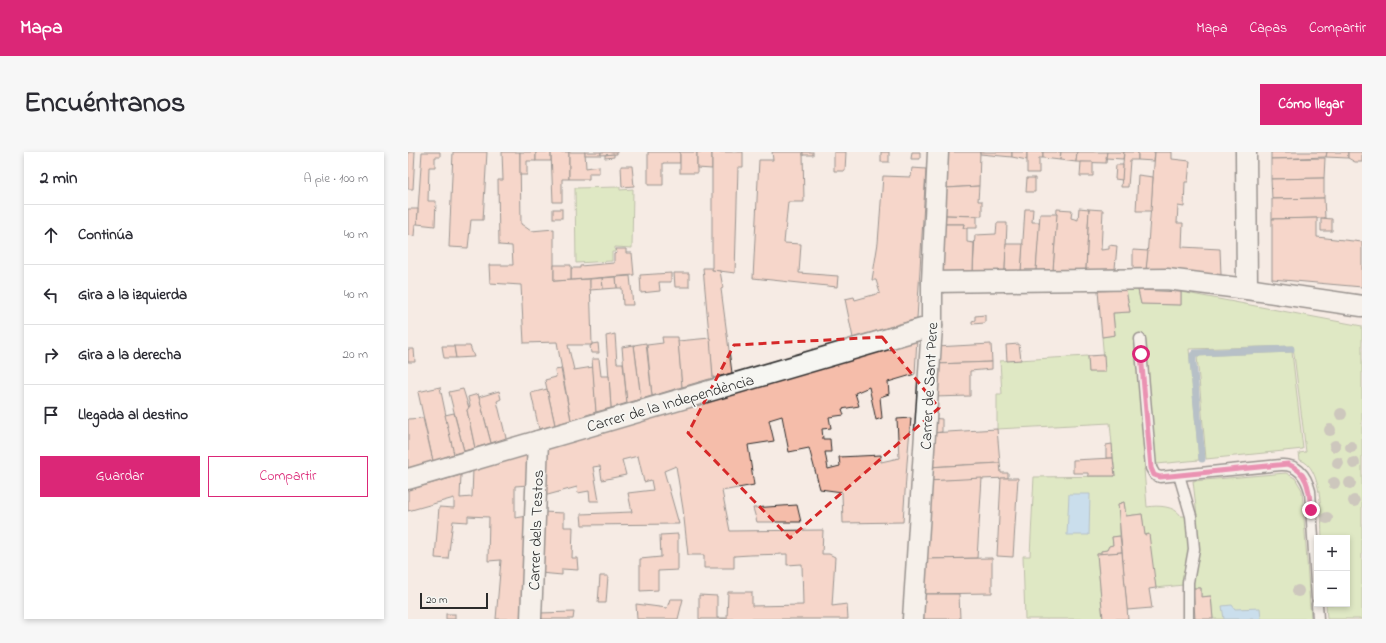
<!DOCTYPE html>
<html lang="es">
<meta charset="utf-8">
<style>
body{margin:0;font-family:"Indie Flower",sans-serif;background:#f7f7f7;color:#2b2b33}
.controls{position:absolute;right:12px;bottom:12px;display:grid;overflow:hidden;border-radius:0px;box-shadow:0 2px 6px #0003}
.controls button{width:36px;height:36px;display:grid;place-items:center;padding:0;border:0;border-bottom:1px solid #e1e1e2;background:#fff;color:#2b2b33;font:20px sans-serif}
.scale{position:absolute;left:12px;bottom:10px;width:68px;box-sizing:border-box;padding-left:4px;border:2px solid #2b2b2b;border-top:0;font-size:11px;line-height:14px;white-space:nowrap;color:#2b2b2b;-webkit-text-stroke:3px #f6f6f2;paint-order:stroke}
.stop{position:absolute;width:12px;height:12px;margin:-9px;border:3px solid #db2777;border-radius:50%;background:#fff}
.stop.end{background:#db2777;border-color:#fff;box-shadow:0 1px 4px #0008}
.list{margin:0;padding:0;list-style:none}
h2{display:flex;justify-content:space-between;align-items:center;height:52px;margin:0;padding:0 16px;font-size:17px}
h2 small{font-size:13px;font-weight:400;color:#7c7c81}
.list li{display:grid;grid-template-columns:26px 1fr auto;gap:12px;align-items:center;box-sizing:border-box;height:60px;padding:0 16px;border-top:1px solid #e1e1e2}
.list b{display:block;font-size:15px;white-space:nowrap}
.list em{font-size:13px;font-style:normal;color:#7c7c81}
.actions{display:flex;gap:8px;padding:12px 16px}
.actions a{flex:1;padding:9px 0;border:1px solid #db2777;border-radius:0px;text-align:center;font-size:14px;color:#db2777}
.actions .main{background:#db2777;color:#fff}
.icon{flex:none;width:22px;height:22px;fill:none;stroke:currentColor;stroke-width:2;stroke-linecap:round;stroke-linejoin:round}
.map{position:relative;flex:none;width:954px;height:467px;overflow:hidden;border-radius:0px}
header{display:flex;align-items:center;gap:24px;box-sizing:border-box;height:56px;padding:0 20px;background:#db2777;color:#fff}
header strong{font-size:19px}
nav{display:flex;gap:22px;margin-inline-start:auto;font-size:14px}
.intro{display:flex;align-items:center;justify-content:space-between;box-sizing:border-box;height:96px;padding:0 24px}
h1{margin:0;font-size:28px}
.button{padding:10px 18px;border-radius:0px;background:#db2777;color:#fff;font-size:14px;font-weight:700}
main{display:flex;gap:24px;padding:0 24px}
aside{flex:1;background:#fff;border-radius:0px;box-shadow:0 2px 6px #0003}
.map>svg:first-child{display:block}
</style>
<header>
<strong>Mapa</strong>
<nav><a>Mapa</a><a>Capas</a><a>Compartir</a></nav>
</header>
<div class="intro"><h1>Encuéntranos</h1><a class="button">Cómo llegar</a></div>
<main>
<aside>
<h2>2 min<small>A pie · 100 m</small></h2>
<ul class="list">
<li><svg class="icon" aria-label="ahead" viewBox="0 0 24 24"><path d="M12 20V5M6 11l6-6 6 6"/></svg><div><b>Continúa</b></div><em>40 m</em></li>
<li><svg class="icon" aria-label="left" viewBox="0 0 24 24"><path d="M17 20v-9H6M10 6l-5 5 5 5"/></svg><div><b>Gira a la izquierda</b></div><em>40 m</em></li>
<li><svg class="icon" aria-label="right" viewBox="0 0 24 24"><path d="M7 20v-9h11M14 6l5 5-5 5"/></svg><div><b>Gira a la derecha</b></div><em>20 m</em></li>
<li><svg class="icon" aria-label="arrive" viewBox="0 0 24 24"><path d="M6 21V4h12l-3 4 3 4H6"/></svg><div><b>Llegada al destino</b></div></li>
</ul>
<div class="actions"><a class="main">Guardar</a><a>Compartir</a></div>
</aside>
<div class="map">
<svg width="954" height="467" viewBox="0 0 954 467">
<rect width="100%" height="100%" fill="#f6ebe4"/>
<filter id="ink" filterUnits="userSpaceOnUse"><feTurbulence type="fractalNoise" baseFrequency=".025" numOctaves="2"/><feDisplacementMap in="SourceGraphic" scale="8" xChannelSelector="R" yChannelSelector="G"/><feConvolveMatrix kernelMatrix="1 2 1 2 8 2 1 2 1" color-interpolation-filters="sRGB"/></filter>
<g filter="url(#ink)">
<g fill="#c4e59d" stroke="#788864">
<path d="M212,35V38L225,37L224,96L207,95V100H204V109L168,111L167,36Z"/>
<path d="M718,138H730L733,152L773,153V140L954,174V467H919L918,452H939V386H914C913,367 915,314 892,308L891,301L898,300L885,194L781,197L791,308L749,312V316L736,317L739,355C750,353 767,354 773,364H789L785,329L878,321L887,326L894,338L903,467H805L803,444L793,445V436H785L784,432L748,436L737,383L734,362L718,364L716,350L710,352L712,384L704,385L705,393L701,394L699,398L693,399V402H689L695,467H617L615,404H622L626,325L707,324L702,271L589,277V242H594L592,209L680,204L681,220L697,219L694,185L707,183L705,161L722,160Z"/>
<path d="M884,200L895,297L798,307L789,204Z"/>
</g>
<g fill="#96cff5" stroke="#6b8da4">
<path d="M661,342H682L681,383H659Z"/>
<path d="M824,453L827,457L852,456L853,467H816L814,454Z"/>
</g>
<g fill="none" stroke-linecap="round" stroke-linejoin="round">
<path stroke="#6b8da4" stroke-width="7" d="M794,307L785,210V203L787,201L883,197"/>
</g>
<g fill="#f5bdaa" stroke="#2b2b2b">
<path d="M0,0H7L5,37H0Z"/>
<path d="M14,0H32V5H27V15H21L20,49H28L27,74L9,72Z"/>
<path d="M45,0H79L75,68H63L60,96L41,95Z"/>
<path d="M94,0H112L113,72L123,79L146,77V129L182,127L184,193H160L166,218L185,215L188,260L163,268L149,190L116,191L113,133L82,131L81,113H105L104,94L91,93L90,28H95Z"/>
<path d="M112,0H128V9H119V23H112Z"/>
<rect x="128" y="0" width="15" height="9"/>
<path d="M143,0H161V27H154V50H145Z"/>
<path d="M161,0H177L178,16L191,14V21H181V27H161Z"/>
<rect x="177" y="0" width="16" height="3"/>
<path d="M193,0H209V2L193,3Z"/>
<path d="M240,0H272V11H255V33H240Z"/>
<rect x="272" y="0" width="17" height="21"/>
<path d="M289,0H304V17L289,16Z"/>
<path d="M304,0H335V15H330L327,121L304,118Z"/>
<path d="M364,0H395L396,50H380L376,91L393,92L391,121L430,124L429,135L345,126L351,8H365Z"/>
<rect x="395" y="0" width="10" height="3"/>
<path d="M426,0H438L437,19H426Z"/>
<rect x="473" y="0" width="8" height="10"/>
<path d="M504,0H512V7H503Z"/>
<path d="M540,0H572L571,34L538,36Z"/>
<path d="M572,0H604V5L572,2Z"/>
<path d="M604,0H619V8L604,5Z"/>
<path d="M619,0H635V6H631V21H619Z"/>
<path d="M635,0H653L652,8L635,6Z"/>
<path d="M653,0H669L668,10L652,8Z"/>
<path d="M669,0H699L698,11L668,10Z"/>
<path d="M699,0H716L715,7L698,6Z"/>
<path d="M716,0H730V8H722L720,35H713Z"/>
<path d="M730,0H747L746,9L730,8Z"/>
<path d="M747,0H764V7L782,9L780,30H777L776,55L770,54L769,71H775L774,95L812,97L813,123L738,118Z"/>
<path d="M863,0H919L918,5L863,7Z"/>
<path d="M919,0H940V6L918,5Z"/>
<path d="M940,0H954V10H947L940,6Z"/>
<path d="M206,2V5L197,6V3Z"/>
<path d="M917,6L916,26L863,27V7Z"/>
<path d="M673,10H685V24H672Z"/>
<path d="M708,13H715L714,28L707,27Z"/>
<path d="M213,14H224L226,34L214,35Z"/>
<path d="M504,16L518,17L509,167L445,186L437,147L446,145L447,148L472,141L468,128H464L470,91L475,24L503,25Z"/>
<path d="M730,23L745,25L743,59H728Z"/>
<path d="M619,26H627V40H618Z"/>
<path d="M916,26V46L864,47L863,27Z"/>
<path d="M571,34L570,49H574V64L536,63L538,36Z"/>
<path d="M916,46L917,66L864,67V47Z"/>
<path d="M671,56L681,57L678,118H645L649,57L664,58L663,66L670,68Z"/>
<path d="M0,57H10L9,72H7L6,84L0,83Z"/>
<rect x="145" y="57" width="9" height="9"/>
<path d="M617,57H625L624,70H632L628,119H613Z"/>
<path d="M681,57L695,58L693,98L701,97V93L709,94L707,117L678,118Z"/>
<path d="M632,62H649L645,118L628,119Z"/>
<path d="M536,63L569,64V76H555L556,72H536Z"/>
<path d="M909,66V85L954,90V135L864,127V67Z"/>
<path d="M913,66L924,67V79H913Z"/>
<path d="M589,71H599L597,119H565L567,83L588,82Z"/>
<path d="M536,72H556L555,76H559V90L566,91L565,119L533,120Z"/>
<path d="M598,92H615L613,119H597Z"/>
<path d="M208,97H218V101H224L226,123L163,128V116H172V114L206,111V102L209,101Z"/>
<path d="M725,98L740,99L738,118L725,117Z"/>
<path d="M146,113H163V128L146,129Z"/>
<path d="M295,116H304V118L312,119L315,136L313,137L324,221L305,226Z"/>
<path d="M263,121V130H251L252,139L233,141L232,123Z"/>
<path d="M266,121H281V135H267Z"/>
<path d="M222,124L225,153H215L214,136H209L208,125Z"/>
<path d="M208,125L209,136L195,137L194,126Z"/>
<path d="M194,126L195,137L182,138V127Z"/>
<path d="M718,138L722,160L705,161L707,183L694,185L690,139Z"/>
<path d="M730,138L773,140V153L733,152Z"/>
<path d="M577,163V171L564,172V169L567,168V164Z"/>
<path d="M207,182L209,211H215L219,251L203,256L198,184Z"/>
<path d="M254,185H270L274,235L244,244L239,193L255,191Z"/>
<path d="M302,186L305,226L274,235L270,189Z"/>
<path d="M509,186L507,222L480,230L481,242L472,245L474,266L468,268L461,235L447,241L451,254L434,257L436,263L421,265L423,276L414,277L415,287H422L423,300H417L420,317L432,314L431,305L473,303V310L491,306L489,267L503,266L499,311L495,370L435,371L434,340L412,337L401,296L381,300L374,264L361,268L366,289L340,293L346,333L314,339L322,379L415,378L414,402H421L427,405L424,454L439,452L440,467H291V443L309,444V466H319L320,440H344V454L395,453L394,412L379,413V402L342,403L326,404V416H296V403H280L275,357L268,314L256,319L271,372L174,373L173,362L224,360L220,341L245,338L243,328L236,330L230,304L214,308L218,323L194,328L192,314L185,315L191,349H182L181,339L170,341L169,335L136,344L137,296Z"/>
<path d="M190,191L191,201H183L182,194L184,193V192Z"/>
<path d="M238,191L244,244L233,247L226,193Z"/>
<path d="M583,192L584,210L528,212V195Z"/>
<path d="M611,192L613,208L599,209L598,193Z"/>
<path d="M226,193L233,247L219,251L214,195Z"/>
<path d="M34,194H46L48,206H36Z"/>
<path d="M46,194H62L66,205L48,206Z"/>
<path d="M0,197H6L7,210H0Z"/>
<path d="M696,203L697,220H681L680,204Z"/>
<path d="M184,207H191L193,224H201L203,256L188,260Z"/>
<path d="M584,210V217L562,219V244L525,245L528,212Z"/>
<path d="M153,217L163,268L147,273L137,228L148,225L147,218Z"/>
<path d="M32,235L46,302L25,309L10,240Z"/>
<path d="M55,237L61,256L59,258L67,296L56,299L41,240Z"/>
<path d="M139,237L147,273L131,277L123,241Z"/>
<path d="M91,239L93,247L89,249L98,286L83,291L71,245Z"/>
<path d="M70,242L83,291L67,296L59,258L62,254L60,245Z"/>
<path d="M46,261L56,299L46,302L37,263Z"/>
<path d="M15,266L25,309L0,316V267Z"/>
<path d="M524,266L534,267V280L523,281Z"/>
<path d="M589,277L592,311L520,315L523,281Z"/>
<path d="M704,292L705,306H698V293Z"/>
<path d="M122,301L121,333L107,334V366L120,364L115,467H88L93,408L80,409L81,365L60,364V370L45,369L40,407L27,406L31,355L46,356V346L0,359V338L53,323L52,346L64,345L65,317Z"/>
<path d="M705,306L707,324H680V321H665V308Z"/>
<path d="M592,311L593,321H600V326L519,329L520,315Z"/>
<path d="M574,326L569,406L516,407L519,329Z"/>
<path d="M593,326H610L605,405L589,404Z"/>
<path d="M716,350L718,364L734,362L737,383L741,382L748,436L741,437L744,456L719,458L710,352Z"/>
<path d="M389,353L393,370H349L345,356Z"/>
<path d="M134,360L156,361V375H165L164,406H169L170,418L154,417V423L132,421Z"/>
<path d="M270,382V418L250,419V438L232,439V407L253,405L252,383Z"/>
<path d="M712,384L714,400L693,402V399L699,398L701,394L705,393L704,385Z"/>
<path d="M714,400L720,467H695L689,402Z"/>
<path d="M584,406V441L514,442L516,407Z"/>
<path d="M192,424H200L198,451H190Z"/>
<path d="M785,436H793V445L803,444L805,467H787Z"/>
<path d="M514,442H551L552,467H513Z"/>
<path d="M262,447H275L270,467H229L228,452L259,456Z"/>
<path d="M166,460L165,467H131L132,461Z"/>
<rect x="38" y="462" width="9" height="5"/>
</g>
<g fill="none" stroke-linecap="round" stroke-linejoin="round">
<defs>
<g id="service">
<path d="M732,187L743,316L747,323L752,325L873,313C890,312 898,324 902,339L909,446"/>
<path d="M771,323L783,364L786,397L780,430V467"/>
<path d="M909,452L910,467"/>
</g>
<g id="minor">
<path d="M838,0L839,137"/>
<path d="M524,130L759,127L839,137L954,154"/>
<path d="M0,327L524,174"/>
<path d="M123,467L130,289"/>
<path d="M505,467L524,174V130L530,0"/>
</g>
</defs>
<use href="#service" stroke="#2b2b2b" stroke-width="13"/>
<use href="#minor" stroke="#2b2b2b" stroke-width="23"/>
<use href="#service" stroke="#f6f6f2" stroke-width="10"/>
<use href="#minor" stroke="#f6f6f2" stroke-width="20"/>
</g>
<g fill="#9b9b8e">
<circle cx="933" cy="262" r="6"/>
<circle cx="922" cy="278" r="6"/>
<circle cx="927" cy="294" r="6"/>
<circle cx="943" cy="295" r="6"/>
<circle cx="930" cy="311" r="6"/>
<circle cx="946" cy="311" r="6"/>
<circle cx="926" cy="331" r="6"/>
<circle cx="942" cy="331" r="6"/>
<circle cx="946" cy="349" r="6"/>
<circle cx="919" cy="366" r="6"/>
<circle cx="890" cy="439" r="6"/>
</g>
</g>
<g fill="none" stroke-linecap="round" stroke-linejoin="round" filter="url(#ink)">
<path stroke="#db2777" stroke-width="5" d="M733,202L743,316L746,323L752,325L880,312C901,321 901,338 903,358"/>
</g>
<path d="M0 0H954V467H0ZM474,185L531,256L382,386L280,281L326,193Z" fill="#f6ebe4" fill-opacity=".55" fill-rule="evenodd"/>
<path fill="none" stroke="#d62828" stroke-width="3" stroke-dasharray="8 5" stroke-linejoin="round" d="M474,185L531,256L382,386L280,281L326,193Z"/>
<g text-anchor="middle" stroke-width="3.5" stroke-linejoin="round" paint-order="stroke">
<g font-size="16" fill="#2b2b2b" stroke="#f6f6f2">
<text transform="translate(520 234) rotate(-87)" y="6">Carrer de Sant Pere</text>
<text transform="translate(262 250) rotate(-16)" y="6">Carrer de la Independència</text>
<text transform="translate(127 378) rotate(-88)" y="6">Carrer dels Testos</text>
</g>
</g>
</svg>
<div class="controls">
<button>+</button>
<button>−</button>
</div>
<div class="scale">20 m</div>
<div class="stop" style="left:733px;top:202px"></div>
<div class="stop end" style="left:903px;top:358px"></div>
</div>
</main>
